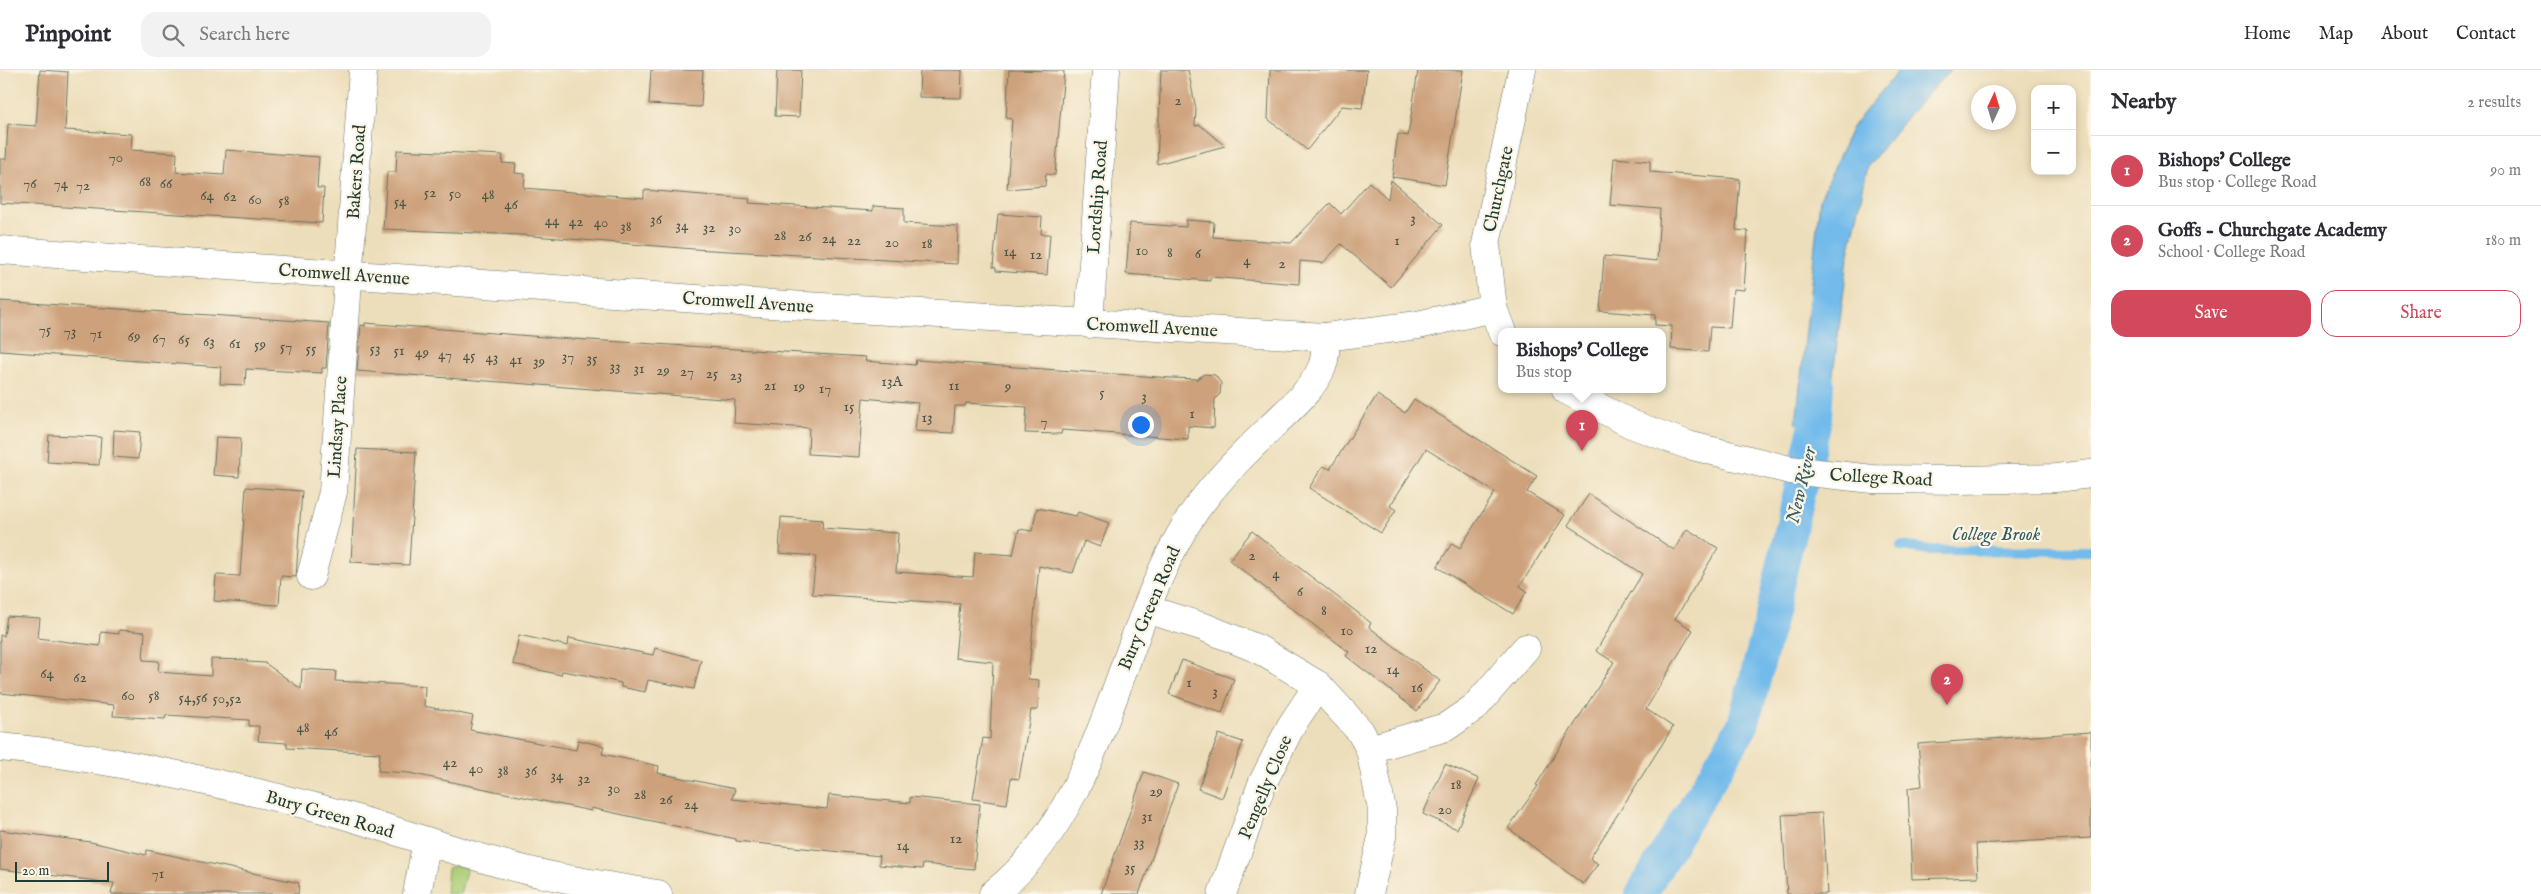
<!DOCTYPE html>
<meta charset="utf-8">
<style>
body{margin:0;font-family:"IM FELL English",serif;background:#f2f2f3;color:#2b2b33}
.controls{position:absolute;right:15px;top:15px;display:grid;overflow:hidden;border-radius:10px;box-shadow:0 2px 8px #0003}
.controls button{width:45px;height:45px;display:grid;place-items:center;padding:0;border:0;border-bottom:1px solid #e1e1e2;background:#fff;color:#2b2b33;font:25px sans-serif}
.compass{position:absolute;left:1971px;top:15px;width:45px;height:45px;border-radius:50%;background:#fff;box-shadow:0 2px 8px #0003;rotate:4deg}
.scale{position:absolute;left:15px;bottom:12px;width:94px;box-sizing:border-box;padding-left:5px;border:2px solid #1f3d34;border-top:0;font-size:14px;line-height:18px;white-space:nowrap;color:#1f3d34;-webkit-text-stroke:4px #fcf5e5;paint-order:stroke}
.you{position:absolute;left:1140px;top:354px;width:18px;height:18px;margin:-12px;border:4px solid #fff;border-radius:50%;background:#1a73e8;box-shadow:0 0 0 8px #1a73e833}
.badge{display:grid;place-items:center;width:32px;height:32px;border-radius:50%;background:#d1495b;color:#fff;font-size:16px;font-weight:700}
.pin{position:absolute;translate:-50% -41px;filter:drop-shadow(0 1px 2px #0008)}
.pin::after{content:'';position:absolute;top:26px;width:18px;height:15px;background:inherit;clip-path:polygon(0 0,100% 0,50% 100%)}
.popup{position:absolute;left:1498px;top:258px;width:168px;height:65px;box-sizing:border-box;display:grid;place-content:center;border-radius:10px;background:#fff;filter:drop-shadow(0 1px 4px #0005);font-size:16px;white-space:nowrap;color:#7c7c81}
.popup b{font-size:19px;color:#2b2b33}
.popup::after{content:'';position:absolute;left:50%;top:100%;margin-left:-10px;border:10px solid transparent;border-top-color:#fff}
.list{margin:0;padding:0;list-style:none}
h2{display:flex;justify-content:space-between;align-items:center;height:65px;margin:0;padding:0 20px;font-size:21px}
h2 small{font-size:16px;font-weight:400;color:#7c7c81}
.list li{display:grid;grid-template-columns:32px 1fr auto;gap:15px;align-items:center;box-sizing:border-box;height:70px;padding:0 20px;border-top:1px solid #e1e1e2}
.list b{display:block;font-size:19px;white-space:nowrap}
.list p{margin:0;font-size:16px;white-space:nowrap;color:#7c7c81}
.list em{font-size:16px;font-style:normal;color:#7c7c81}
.actions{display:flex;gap:10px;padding:15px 20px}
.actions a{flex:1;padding:11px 0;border:1px solid #d1495b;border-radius:15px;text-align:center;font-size:18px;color:#d1495b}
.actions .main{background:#d1495b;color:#fff}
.icon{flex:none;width:28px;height:28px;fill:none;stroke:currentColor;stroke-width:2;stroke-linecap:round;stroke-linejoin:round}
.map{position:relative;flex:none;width:2091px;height:824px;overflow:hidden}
header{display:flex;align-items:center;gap:30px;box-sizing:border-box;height:70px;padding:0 25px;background:#fff;border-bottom:1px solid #e1e1e2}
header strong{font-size:24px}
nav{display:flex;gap:28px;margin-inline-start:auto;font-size:18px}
.search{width:350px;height:45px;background:#f2f2f3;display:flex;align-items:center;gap:12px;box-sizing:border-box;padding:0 18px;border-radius:15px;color:#7c7c81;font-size:19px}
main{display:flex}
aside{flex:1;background:#fff}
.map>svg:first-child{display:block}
</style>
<header>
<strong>Pinpoint</strong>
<div class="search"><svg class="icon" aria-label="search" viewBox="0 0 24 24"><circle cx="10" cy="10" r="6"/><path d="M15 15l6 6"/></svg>Search here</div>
<nav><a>Home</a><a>Map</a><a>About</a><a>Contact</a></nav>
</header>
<main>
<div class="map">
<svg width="2091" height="824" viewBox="0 0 2091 824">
<rect width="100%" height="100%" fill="#fcf5e5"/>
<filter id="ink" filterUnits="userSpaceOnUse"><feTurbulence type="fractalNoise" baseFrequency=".02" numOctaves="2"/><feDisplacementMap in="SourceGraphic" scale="10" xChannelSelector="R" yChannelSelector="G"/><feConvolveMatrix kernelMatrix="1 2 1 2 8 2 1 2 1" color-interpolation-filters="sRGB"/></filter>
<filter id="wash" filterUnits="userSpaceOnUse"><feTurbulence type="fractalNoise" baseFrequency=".0096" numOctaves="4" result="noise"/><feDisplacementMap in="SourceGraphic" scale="20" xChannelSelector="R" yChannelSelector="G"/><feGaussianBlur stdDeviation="1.12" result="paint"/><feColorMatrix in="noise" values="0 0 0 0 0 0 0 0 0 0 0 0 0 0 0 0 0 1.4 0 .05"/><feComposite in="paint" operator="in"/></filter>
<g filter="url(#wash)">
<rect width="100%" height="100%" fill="#eddebb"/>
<path fill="#acce77" stroke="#668656" d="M456,796L467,797L460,824H446L448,798Z"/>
<path fill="#73bbeb" stroke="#497c90" d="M1899,0H1950L1910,43L1868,96L1848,188L1826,359L1796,353L1820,129L1852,57Z"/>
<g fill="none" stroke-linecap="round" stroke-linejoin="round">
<path stroke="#73bbeb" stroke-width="10" d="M1901,476L1930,480L2091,481"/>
<path stroke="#73bbeb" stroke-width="32" d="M1641,824L1743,655L1768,559L1816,349L1818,312"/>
</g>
<g id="blocks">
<g fill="#cda17c">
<path d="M40,0L68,2L65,60L132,64L131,80L177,83L176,102L224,105L226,80L319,87L317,118H324L322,153L0,133V89H6L8,54L36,56Z"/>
<path d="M651,0H703L701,37L649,34Z"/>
<path d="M777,0H801L799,47L775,46Z"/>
<path d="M920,0H962L961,28L919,27Z"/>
<path d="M1009,0L1064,1L1055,105L1046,104L1045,116L1007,119L1012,49L1006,48Z"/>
<path d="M1161,0H1188L1196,39L1195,56L1200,55L1225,76L1157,94Z"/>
<path d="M1270,0H1367L1362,38L1342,36L1307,80L1268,49Z"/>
<path d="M1418,0H1463L1445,115L1392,107L1398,64L1408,66Z"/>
<path d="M397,80L503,85L502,93L516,94L515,103L525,104L524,118L644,128V120L750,129L749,133L828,138L873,141V136L904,138V153L958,156L957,194L694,179L521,165L383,159L387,102H396Z"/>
<path d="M1614,88L1650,91V102L1740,109L1736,160L1748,161L1744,220L1733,219L1730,258L1710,257L1708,282L1671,279L1672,256L1655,255V245L1600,241L1604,186L1657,191L1660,139L1610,135Z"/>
<path d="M1391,110L1443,155L1391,217L1341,174L1323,193L1300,191L1299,214L1210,207V211L1126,204L1130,153L1186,157V150L1214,152L1213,167L1291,173L1330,133L1341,144L1369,112L1388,129Z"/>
<path d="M998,144L1042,147L1041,164H1050L1047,205L996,201V198L993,197Z"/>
<path d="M0,231L329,253L326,298H322V303L246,299L245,315L220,314L221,297L0,281Z"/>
<path d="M365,253L557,268L866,287L865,291L915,295L916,290L1172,308L1197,309L1204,304L1215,305L1221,313L1220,324L1215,329L1214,358L1188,356V369L1062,360L1061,364L1025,363L1027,337L966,333L965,336H955L953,363L915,361L918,333L863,328L859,387L808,384L809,358L734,353L735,330L357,301L361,255L365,256Z"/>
<path d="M1377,325L1405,343L1414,329L1537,406L1527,422L1565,445L1520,516L1527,521L1513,544L1437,497L1452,473L1460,478L1495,422L1426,379L1390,436L1396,440L1381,463L1309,418L1323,396L1330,399Z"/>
<path d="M114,360L140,362L138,389L113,387Z"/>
<path d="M49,365L101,367L99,395L47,392Z"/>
<path d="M216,367L241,368L239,407L213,405Z"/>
<path d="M357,379L416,382L409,495L351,492Z"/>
<path d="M246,417L302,421L296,507L281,506L279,535L214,531L216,505L240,506Z"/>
<path d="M1589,424L1674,480L1687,459L1718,478L1675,549L1693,560L1646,639L1673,657L1590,788L1598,794L1583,814L1508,758L1538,716L1536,715L1614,592L1596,581L1642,504L1568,455Z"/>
<path d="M1037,438L1076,446L1078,442L1109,453L1100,477L1084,471L1073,503L1039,496L1028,609L1039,610L1038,640H1031L1019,709L1011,708L1007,734L973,729L983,668L990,669L993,592L955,588L960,534L812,524L816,486L779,483L781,447L823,450L822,458L898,463L896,502L973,507L975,482L1013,485L1019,459L1032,461Z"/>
<path d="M1252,461L1371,553L1369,557L1440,611L1417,641L1346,586L1349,582L1229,490Z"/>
<path d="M7,546L40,548L38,568L100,576L101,562L119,564V560L145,562L143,590L159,591L158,602L211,606V589L247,590V592L265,593L301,619L302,599L336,601L335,611L425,616L424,636L473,646L470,660L576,680L578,670L604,676L602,684L659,696L658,703L735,719L732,729L827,739L829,725L910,733V727L980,734L974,799L923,794L922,799L879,795L880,786L736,771V769L591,738V741L409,703L378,701L380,683L287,678V673L258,671L259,656H249V650L166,645L165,649L113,646L114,635L0,623V565L4,566Z"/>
<path d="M519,565L568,576L569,568L653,585L655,578L701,590L694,619L648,610L645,622L621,617V613L590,606L562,601L561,605L513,594Z"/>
<path d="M1182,590L1234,609L1222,643L1169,624Z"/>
<path d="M2091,662V768L1976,774L1978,807L1912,809L1908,718L1922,716L1918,674Z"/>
<path d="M1219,664L1243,672L1222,728L1198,719Z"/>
<path d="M1445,694L1479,709L1457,759L1423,744Z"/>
<path d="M1144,702L1178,714L1139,824H1101Z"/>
<path d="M1822,743L1827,824H1787L1782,745Z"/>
<path d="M0,760L91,772L146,785L147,780L299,813L298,824H111L114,813L0,799Z"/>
</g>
</g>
</g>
<g filter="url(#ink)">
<use href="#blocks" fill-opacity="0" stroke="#677563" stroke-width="1"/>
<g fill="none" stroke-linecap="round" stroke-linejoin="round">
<defs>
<g id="minor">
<path d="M0,180L754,233L1325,267L1418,255L1493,238"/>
<path d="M1089,254L1106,0"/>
<path d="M1502,262L1493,238L1486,174L1522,0"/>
<path d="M1566,320L1631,354L1688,375L1790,400L1873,409L1962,410L2056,408L2091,404"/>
<path d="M311,506L333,422L363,0"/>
<path d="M1146,539L1204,557L1258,579L1318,615L1360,661L1370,679L1382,740V767L1369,824"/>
<path d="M0,677C106,687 211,711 315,737C380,754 444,779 510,796C558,809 608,816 658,824"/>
<path d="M1370,679L1446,657L1475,637L1526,578"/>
<path d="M417,824L424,786L429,773"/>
<path d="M993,824C1103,739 1117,568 1187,453C1210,416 1241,387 1271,357C1289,339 1312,321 1322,297C1326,288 1325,277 1325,267"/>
<path d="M1222,824L1262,714L1291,656L1318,615"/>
</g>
</defs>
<use href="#minor" stroke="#677563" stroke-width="29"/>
<use href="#minor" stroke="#fff" stroke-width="28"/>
</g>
</g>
<g text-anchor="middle" stroke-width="4.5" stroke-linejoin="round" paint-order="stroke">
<g font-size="15" fill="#4a5646">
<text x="1178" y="35">2</text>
<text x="116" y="92">70</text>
<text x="145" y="116">68</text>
<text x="30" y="118">76</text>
<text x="61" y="118">74</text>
<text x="166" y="118">66</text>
<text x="83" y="120">72</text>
<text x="430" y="127">52</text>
<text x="455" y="128">50</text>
<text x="488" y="129">48</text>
<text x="207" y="130">64</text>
<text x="230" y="131">62</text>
<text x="255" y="134">60</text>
<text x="284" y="135">58</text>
<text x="400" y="136">54</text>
<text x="511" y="139">46</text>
<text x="1413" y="153">3</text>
<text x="656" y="154">36</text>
<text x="552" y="155">44</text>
<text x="576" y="156">42</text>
<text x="601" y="157">40</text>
<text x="682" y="160">34</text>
<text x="626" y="161">38</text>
<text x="709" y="162">32</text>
<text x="735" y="163">30</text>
<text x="780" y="170">28</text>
<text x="805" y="171">26</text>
<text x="829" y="173">24</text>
<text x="854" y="175">22</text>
<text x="1397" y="175">1</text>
<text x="892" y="177">20</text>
<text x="927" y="178">18</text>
<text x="1142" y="185">10</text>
<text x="1010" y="186">14</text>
<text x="1170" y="187">8</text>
<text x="1198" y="188">6</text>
<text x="1036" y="189">12</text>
<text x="1247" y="195">4</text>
<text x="1282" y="198">2</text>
<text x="45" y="264">75</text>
<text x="70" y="266">73</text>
<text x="96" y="268">71</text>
<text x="134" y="271">69</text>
<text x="159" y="273">67</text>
<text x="184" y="274">65</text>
<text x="209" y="276">63</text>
<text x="235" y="278">61</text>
<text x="260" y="279">59</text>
<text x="286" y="281">57</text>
<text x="311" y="283">55</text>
<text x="375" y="283">53</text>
<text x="399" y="285">51</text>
<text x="422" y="287">49</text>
<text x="445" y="289">47</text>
<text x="469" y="290">45</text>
<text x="568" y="291">37</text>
<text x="492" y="292">43</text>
<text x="592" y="293">35</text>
<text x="516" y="294">41</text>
<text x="539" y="296">39</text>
<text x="615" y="301">33</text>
<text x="639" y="303">31</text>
<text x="663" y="305">29</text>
<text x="687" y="306">27</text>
<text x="712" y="308">25</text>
<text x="736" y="310">23</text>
<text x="892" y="316">13A</text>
<text x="770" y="320">21</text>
<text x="954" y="320">11</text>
<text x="799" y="321">19</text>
<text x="1008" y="321">9</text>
<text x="825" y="323">17</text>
<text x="1102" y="327">5</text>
<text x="1144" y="331">3</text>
<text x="849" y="341">15</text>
<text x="1192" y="348">1</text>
<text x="927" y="352">13</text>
<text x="1044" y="356">7</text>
<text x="1252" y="490">2</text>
<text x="1276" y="508">4</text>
<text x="1300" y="526">6</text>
<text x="1324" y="545">8</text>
<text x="1347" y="565">10</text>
<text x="1371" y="583">12</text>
<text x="1393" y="604">14</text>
<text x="47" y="608">64</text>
<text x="80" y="612">62</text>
<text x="1189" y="617">1</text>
<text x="1417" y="622">16</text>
<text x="1215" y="626">3</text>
<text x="128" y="630">60</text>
<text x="154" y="630">58</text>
<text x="193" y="632">54,56</text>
<text x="227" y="633">50,52</text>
<text x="303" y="662">48</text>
<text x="331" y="666">46</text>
<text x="450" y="697">42</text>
<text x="476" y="703">40</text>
<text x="503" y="705">38</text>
<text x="531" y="705">36</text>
<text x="557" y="710">34</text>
<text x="584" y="713">32</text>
<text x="1456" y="719">18</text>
<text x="614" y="723">30</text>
<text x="1156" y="726">29</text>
<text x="640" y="729">28</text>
<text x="666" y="734">26</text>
<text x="691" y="739">24</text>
<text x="1445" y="744">20</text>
<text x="1147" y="751">31</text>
<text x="956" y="773">12</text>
<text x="1139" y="777">33</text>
<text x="903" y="780">14</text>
<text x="1130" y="802">35</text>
<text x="158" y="808">71</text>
</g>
<g font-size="18" fill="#1f3d34" stroke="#fcf5e5">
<text transform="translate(356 102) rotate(-86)" y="6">Bakers Road</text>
<text transform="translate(1498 119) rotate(-78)" y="6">Churchgate</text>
<text transform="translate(1097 127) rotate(-86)" y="6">Lordship Road</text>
<text transform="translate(344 204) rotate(4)" y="6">Cromwell Avenue</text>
<text transform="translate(748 232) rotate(4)" y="6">Cromwell Avenue</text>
<text transform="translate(1152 257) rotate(3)" y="6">Cromwell Avenue</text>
<text transform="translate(337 357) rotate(-86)" y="6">Lindsay Place</text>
<text transform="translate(1881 407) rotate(3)" y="6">College Road</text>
<text transform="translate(1149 538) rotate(-67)" y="6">Bury Green Road</text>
<text transform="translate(1265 717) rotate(-67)" y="6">Pengelly Close</text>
<text transform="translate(330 744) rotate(16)" y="6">Bury Green Road</text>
</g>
<g font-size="19" font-style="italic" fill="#345c62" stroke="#fcf5e5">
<text transform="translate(1800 415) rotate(-77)" y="7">New River</text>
<text x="1996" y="470">College Brook</text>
</g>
</g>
</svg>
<div class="controls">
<button>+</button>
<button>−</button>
</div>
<svg class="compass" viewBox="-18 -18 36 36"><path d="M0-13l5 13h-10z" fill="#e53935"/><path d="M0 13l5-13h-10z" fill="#7c7c81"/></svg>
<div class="scale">20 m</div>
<div class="you"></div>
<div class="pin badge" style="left:1582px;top:381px">1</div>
<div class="popup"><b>Bishops' College</b>Bus stop</div>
<div class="pin badge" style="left:1947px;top:635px">2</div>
</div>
<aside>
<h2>Nearby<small>2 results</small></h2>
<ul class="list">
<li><span class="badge">1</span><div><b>Bishops' College</b><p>Bus stop · College Road</p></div><em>90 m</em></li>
<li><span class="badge">2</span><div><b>Goffs - Churchgate Academy</b><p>School · College Road</p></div><em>180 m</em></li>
</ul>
<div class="actions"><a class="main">Save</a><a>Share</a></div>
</aside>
</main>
